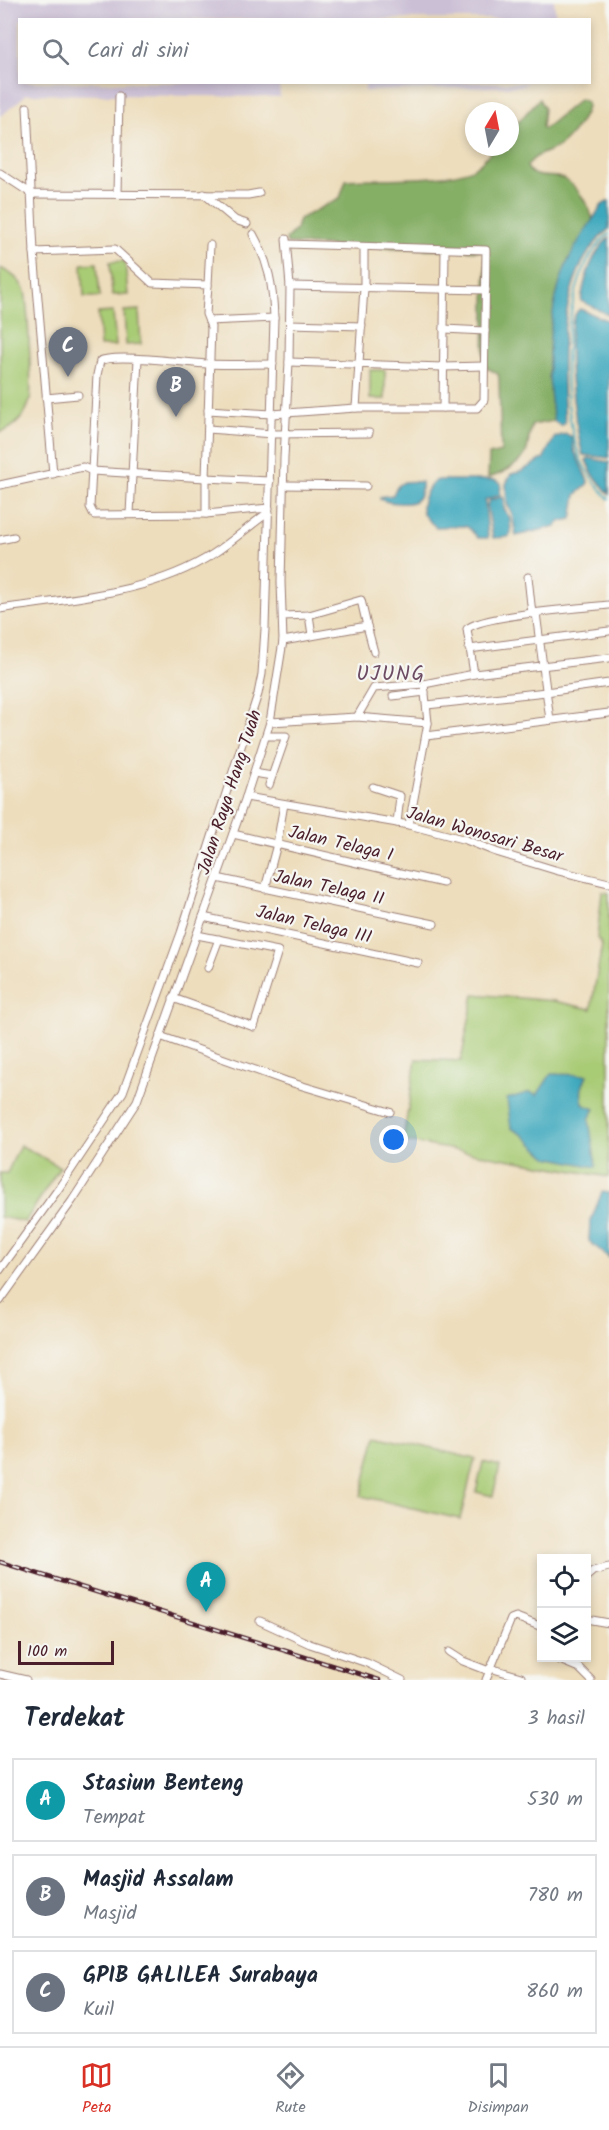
<!DOCTYPE html>
<html lang="id">
<style>
body{margin:0;font-family:Kalam,sans-serif;background:#f2f2f3;color:#1f2937}
.controls{position:absolute;right:18px;bottom:18px;display:grid;overflow:hidden;border-radius:0px;box-shadow:0 3px 9px #0003}
.controls button{width:54px;height:54px;display:grid;place-items:center;padding:0;border:0;border-bottom:2px solid #e0e1e3;background:#fff;color:#1f2937;font:30px sans-serif}
.compass{position:absolute;left:465px;top:102px;width:54px;height:54px;border-radius:50%;background:#fff;box-shadow:0 3px 9px #0003;rotate:10deg}
.scale{position:absolute;left:18px;bottom:15px;width:96px;box-sizing:border-box;padding-left:6px;border:3px solid #4a1f2b;border-top:0;font-size:16px;line-height:21px;white-space:nowrap;color:#4a1f2b;-webkit-text-stroke:4px #f6f6f2;paint-order:stroke}
.you{position:absolute;left:394px;top:1140px;width:21px;height:21px;margin:-15px;border:4px solid #fff;border-radius:50%;background:#1a73e8;box-shadow:0 0 0 9px #1a73e833}
.badge{display:grid;place-items:center;width:39px;height:39px;border-radius:50%;background:#d93025;color:#fff;font-size:20px;font-weight:700}
.pin{position:absolute;translate:-50% -50px;filter:drop-shadow(0 2px 3px #0008)}
.pin::after{content:'';position:absolute;top:32px;width:21px;height:18px;background:inherit;clip-path:polygon(0 0,100% 0,50% 100%)}
.list{margin:0;padding:0;list-style:none}
h2{display:flex;justify-content:space-between;align-items:center;height:78px;margin:0;padding:0 24px;font-size:26px}
h2 small{font-size:20px;font-weight:400;color:#747a83}
.list li{display:grid;grid-template-columns:39px 1fr auto;gap:18px;align-items:center;box-sizing:border-box;height:84px;margin:0 12px 12px;padding:0 12px;border:2px solid #e0e1e3;border-radius:0px}
.list b{display:block;font-size:22px;white-space:nowrap}
.list p{margin:0;font-size:20px;white-space:nowrap;color:#747a83}
.list em{font-size:20px;font-style:normal;color:#747a83}
.icon{flex:none;width:33px;height:33px;fill:none;stroke:currentColor;stroke-width:2;stroke-linecap:round;stroke-linejoin:round}
.map{position:relative;flex:none;width:609px;height:1680px;overflow:hidden}
.search{position:absolute;background:#fff;box-shadow:0 3px 9px #0003;left:18px;right:18px;top:18px;height:66px;display:flex;align-items:center;gap:15px;box-sizing:border-box;padding:0 21px;border-radius:0px;color:#747a83;font-size:22px}
.sheet{height:366px;background:#fff}
nav{display:flex;justify-content:space-around;align-items:center;box-sizing:border-box;height:84px;border-top:2px solid #e0e1e3;background:#fff;font-size:16px;color:#747a83}
nav a{display:grid;justify-items:center;gap:3px}
nav .on{color:#d93025}
.map>svg:first-child{display:block}
</style>
<div class="map">
<svg width="609" height="1680" viewBox="0 0 609 1680">
<rect width="100%" height="100%" fill="#f6f6f2"/>
<filter id="ink" filterUnits="userSpaceOnUse"><feTurbulence type="fractalNoise" baseFrequency=".0167" numOctaves="2"/><feDisplacementMap in="SourceGraphic" scale="12" xChannelSelector="R" yChannelSelector="G"/><feConvolveMatrix kernelMatrix="1 2 1 2 8 2 1 2 1" color-interpolation-filters="sRGB"/></filter>
<filter id="wash" filterUnits="userSpaceOnUse"><feTurbulence type="fractalNoise" baseFrequency=".008" numOctaves="4" result="noise"/><feDisplacementMap in="SourceGraphic" scale="24" xChannelSelector="R" yChannelSelector="G"/><feGaussianBlur stdDeviation="1.35" result="paint"/><feColorMatrix in="noise" values="0 0 0 0 0 0 0 0 0 0 0 0 0 0 0 0 0 1.4 0 .05"/><feComposite in="paint" operator="in"/></filter>
<g filter="url(#wash)">
<rect width="100%" height="100%" fill="#edddbc"/>
<g fill="#cbbfd5">
<path d="M0,0H554L556,19L20,20V82L279,83L280,97L27,94L0,117Z"/>
<path d="M365,83V82L529,83L522,86L365,91Z"/>
</g>
<g fill="#a8cb74" stroke="#797550" stroke-width="1.5">
<path d="M125,261L128,295H112L110,262Z"/>
<path d="M97,263L100,297H84L82,264Z"/>
<path d="M0,268C10,272 19,279 24,289C28,295 32,391 30,400C26,415 15,429 0,432Z"/>
<path d="M139,310L141,344L126,345L124,311Z"/>
<path d="M113,312L116,346H100L98,313Z"/>
<rect x="370" y="370" width="15" height="29"/>
<path d="M602,892L609,893V1177L403,1141L416,1059L461,1061L474,994L554,1001L591,1009L602,945L597,938Z"/>
<path d="M20,1145L60,1167L25,1222L0,1217V1173H7Z"/>
<path d="M376,1435L475,1459L460,1519L361,1496Z"/>
<path d="M483,1462L500,1466L493,1496L476,1492Z"/>
</g>
<path fill="#86af66" stroke="#686748" stroke-width="1.5" d="M539,99L544,108L542,127L544,129L580,99L587,102C589,114 569,139 559,146C547,154 537,152 527,166C533,183 554,172 566,180C579,189 589,205 593,220C565,263 548,315 549,365C549,384 552,403 554,421L532,425C529,433 529,442 527,450C522,464 502,474 488,478L489,455L501,452L499,379L498,374L484,366L486,251L287,244L286,239L296,229L299,219L340,198L346,180C377,177 453,182 475,167C483,162 489,154 495,147H510V131Z"/>
<g fill="#3da8bd" stroke="#446474" stroke-width="1.5">
<path d="M609,201V229C556,273 561,361 565,423L561,426L554,421C545,371 547,308 568,261C577,241 591,223 602,205Z"/>
<path d="M609,238V314H607L581,301C584,280 592,252 609,238Z"/>
<path d="M580,309L609,321V458L583,455C576,432 559,322 580,309Z"/>
<path d="M566,434L572,437L574,450L588,481L587,485L576,495L572,519L559,522L556,526L516,536L512,514L507,504L506,484L511,474L520,472L543,459L555,437Z"/>
<path d="M589,458L609,462V494L592,473L586,460Z"/>
<path d="M438,480H494L501,483L500,495L485,500L488,538H478L469,528L465,526L436,527C431,523 425,518 423,513C419,503 429,483 438,480Z"/>
<path d="M421,482C422,487 421,498 415,501C407,505 388,503 380,499V497L393,495C398,480 406,481 421,482Z"/>
<path d="M501,497L504,498V509L510,518L511,534L508,537L493,538L487,505L490,500Z"/>
<path d="M551,1074L587,1075C582,1086 579,1093 584,1105L595,1109L589,1119L596,1167L547,1157L523,1135L511,1128L507,1099L530,1092L537,1095Z"/>
<path d="M602,1192L609,1193V1258L589,1241L590,1223Z"/>
</g>
<g fill="none" stroke-linecap="round" stroke-linejoin="round">
<path stroke="#3da8bd" stroke-width="2" d="M609,234C559,273 558,402 580,458C586,473 598,487 609,499"/>
</g>
</g>
<g filter="url(#ink)">
<g fill="none" stroke-linecap="round" stroke-linejoin="round">
<defs>
<g id="minor">
<path d="M0,173L32,194L248,195L259,193"/>
<path d="M117,194L119,96"/>
<path d="M204,194L235,220L247,224"/>
<path d="M34,252L53,474"/>
<path d="M208,285L210,245"/>
<path d="M290,286L486,290"/>
<path d="M209,321L274,318"/>
<path d="M290,324L362,326"/>
<path d="M444,329L485,331"/>
<path d="M289,362L443,367L484,366"/>
<path d="M46,398L78,395"/>
<path d="M356,408L364,288V247"/>
<path d="M443,408L445,249"/>
<path d="M208,410L272,414L356,408H477L484,400L486,250L287,244"/>
<path d="M208,429L272,434L369,433"/>
<path d="M0,485L83,467L92,471L206,478L211,327L206,314L208,285L152,283L115,249L34,252L27,107"/>
<path d="M283,485L366,486"/>
<path d="M269,508L206,514L94,515L90,507L97,375L100,361C114,353 186,363 207,364C229,365 251,364 273,364"/>
<path d="M130,514L138,359"/>
<path d="M206,514V478L270,481"/>
<path d="M0,540L14,537"/>
<path d="M528,577L532,614"/>
<path d="M0,609C71,598 151,594 213,554C233,541 250,525 269,512"/>
<path d="M536,613L550,720"/>
<path d="M309,615L312,635"/>
<path d="M283,616L309,615L361,600L367,626"/>
<path d="M283,641L367,626L374,652"/>
<path d="M469,649L609,631"/>
<path d="M474,674L467,629C480,615 584,608 609,605"/>
<path d="M393,696L425,692"/>
<path d="M427,705L546,692L609,683"/>
<path d="M357,717L428,723"/>
<path d="M270,722L357,717L374,688L424,684L474,674L609,658"/>
<path d="M266,736H286L269,785"/>
<path d="M426,736L609,713"/>
<path d="M254,773L272,776"/>
<path d="M373,787L400,796L397,823"/>
<path d="M246,797L409,825L466,840L496,852L555,870L609,883"/>
<path d="M409,825L428,723L424,684"/>
<path d="M233,834L443,883"/>
<path d="M217,878L434,924"/>
<path d="M265,889L277,844L284,804"/>
<path d="M203,917L418,963"/>
<path d="M208,968L219,939"/>
<path d="M173,998L254,1027L278,951L197,935"/>
<path d="M160,1036L286,1081L390,1112"/>
<path d="M0,1270L59,1188L123,1092L181,933L258,694L262,674L265,629L274,318C273,286 269,263 253,234"/>
<path d="M0,1301L72,1201L137,1101L246,797L270,722L283,641L281,582L284,458L289,362L290,286L286,239"/>
<path d="M586,1577L593,1571L609,1567"/>
<path d="M586,1619L609,1623"/>
<path d="M260,1621L310,1644L367,1663L402,1680"/>
<path d="M449,1652L463,1661L489,1671"/>
<path d="M555,1658L579,1668L591,1680"/>
<path d="M490,1668L521,1677"/>
<path d="M0,1674L26,1680"/>
<path d="M486,1680L511,1619L516,1617L542,1627"/>
</g>
</defs>
<use href="#minor" stroke="#9c7e74" stroke-width="9"/>
<use href="#minor" stroke="#fff" stroke-width="7"/>
<defs>
<path id="rail" d="M0,1562L379,1680"/>
</defs>
<use href="#rail" stroke="#4a1f2b" stroke-width="4.5"/>
<use href="#rail" stroke="#f6f6f2" stroke-width="2" stroke-dasharray="7" stroke-linecap="butt"/>
</g>
</g>
<g text-anchor="middle" stroke-width="4.5" stroke-linejoin="round" paint-order="stroke">
<g font-size="18" fill="#4a1f2b" stroke="#f6f6f2">
<text transform="translate(229 792) rotate(-72)" y="6">Jalan Raya Hang Tuah</text>
<text transform="translate(485 834) rotate(16)" y="6">Jalan Wonosari Besar</text>
<text transform="translate(341 843) rotate(13)" y="6">Jalan Telaga I</text>
<text transform="translate(329 887) rotate(12)" y="6">Jalan Telaga II</text>
<text transform="translate(314 924) rotate(13)" y="6">Jalan Telaga III</text>
</g>
<g font-size="21" letter-spacing="1.5" fill="#6d4c63" stroke="#f6f6f2">
<text x="391" y="680">UJUNG</text>
</g>
</g>
</svg>
<div class="controls">
<button><svg class="icon" aria-label="locate" viewBox="0 0 24 24"><circle cx="12" cy="12" r="6"/><path d="M12 2v4M12 18v4M2 12h4M18 12h4"/></svg></button>
<button><svg class="icon" aria-label="layers" viewBox="0 0 24 24"><path d="M12 4l9 5-9 5-9-5zM3 14l9 5 9-5"/></svg></button>
</div>
<svg class="compass" viewBox="-18 -18 36 36"><path d="M0-13l5 13h-10z" fill="#e53935"/><path d="M0 13l5-13h-10z" fill="#747a83"/></svg>
<div class="scale">100 m</div>
<div class="you"></div>
<div class="pin badge" style="left:206px;top:1612px;background:#0f9aa8">A</div>
<div class="pin badge" style="left:176px;top:417px;background:#6b7280">B</div>
<div class="pin badge" style="left:68px;top:377px;background:#6b7280">C</div>
<div class="search"><svg class="icon" aria-label="search" viewBox="0 0 24 24"><circle cx="10" cy="10" r="6"/><path d="M15 15l6 6"/></svg>Cari di sini</div>
</div>
<section class="sheet">
<h2>Terdekat<small>3 hasil</small></h2>
<ul class="list">
<li><span class="badge" style="background:#0f9aa8">A</span><div><b>Stasiun Benteng</b><p>Tempat</p></div><em>530 m</em></li>
<li><span class="badge" style="background:#6b7280">B</span><div><b>Masjid Assalam</b><p>Masjid</p></div><em>780 m</em></li>
<li><span class="badge" style="background:#6b7280">C</span><div><b>GPIB GALILEA Surabaya</b><p>Kuil</p></div><em>860 m</em></li>
</ul>
</section>
<nav>
<a class="on"><svg class="icon" aria-label="map" viewBox="0 0 24 24"><path d="M3 6l6-2 6 2 6-2v14l-6 2-6-2-6 2zM9 4v14M15 6v14"/></svg>Peta</a>
<a><svg class="icon" aria-label="directions" viewBox="0 0 24 24"><path d="M12 3l9 9-9 9-9-9zM9 14v-3h6M13 9l2 2-2 2"/></svg>Rute</a>
<a><svg class="icon" aria-label="saved" viewBox="0 0 24 24"><path d="M7 4h10v16l-5-4-5 4z"/></svg>Disimpan</a>
</nav>
